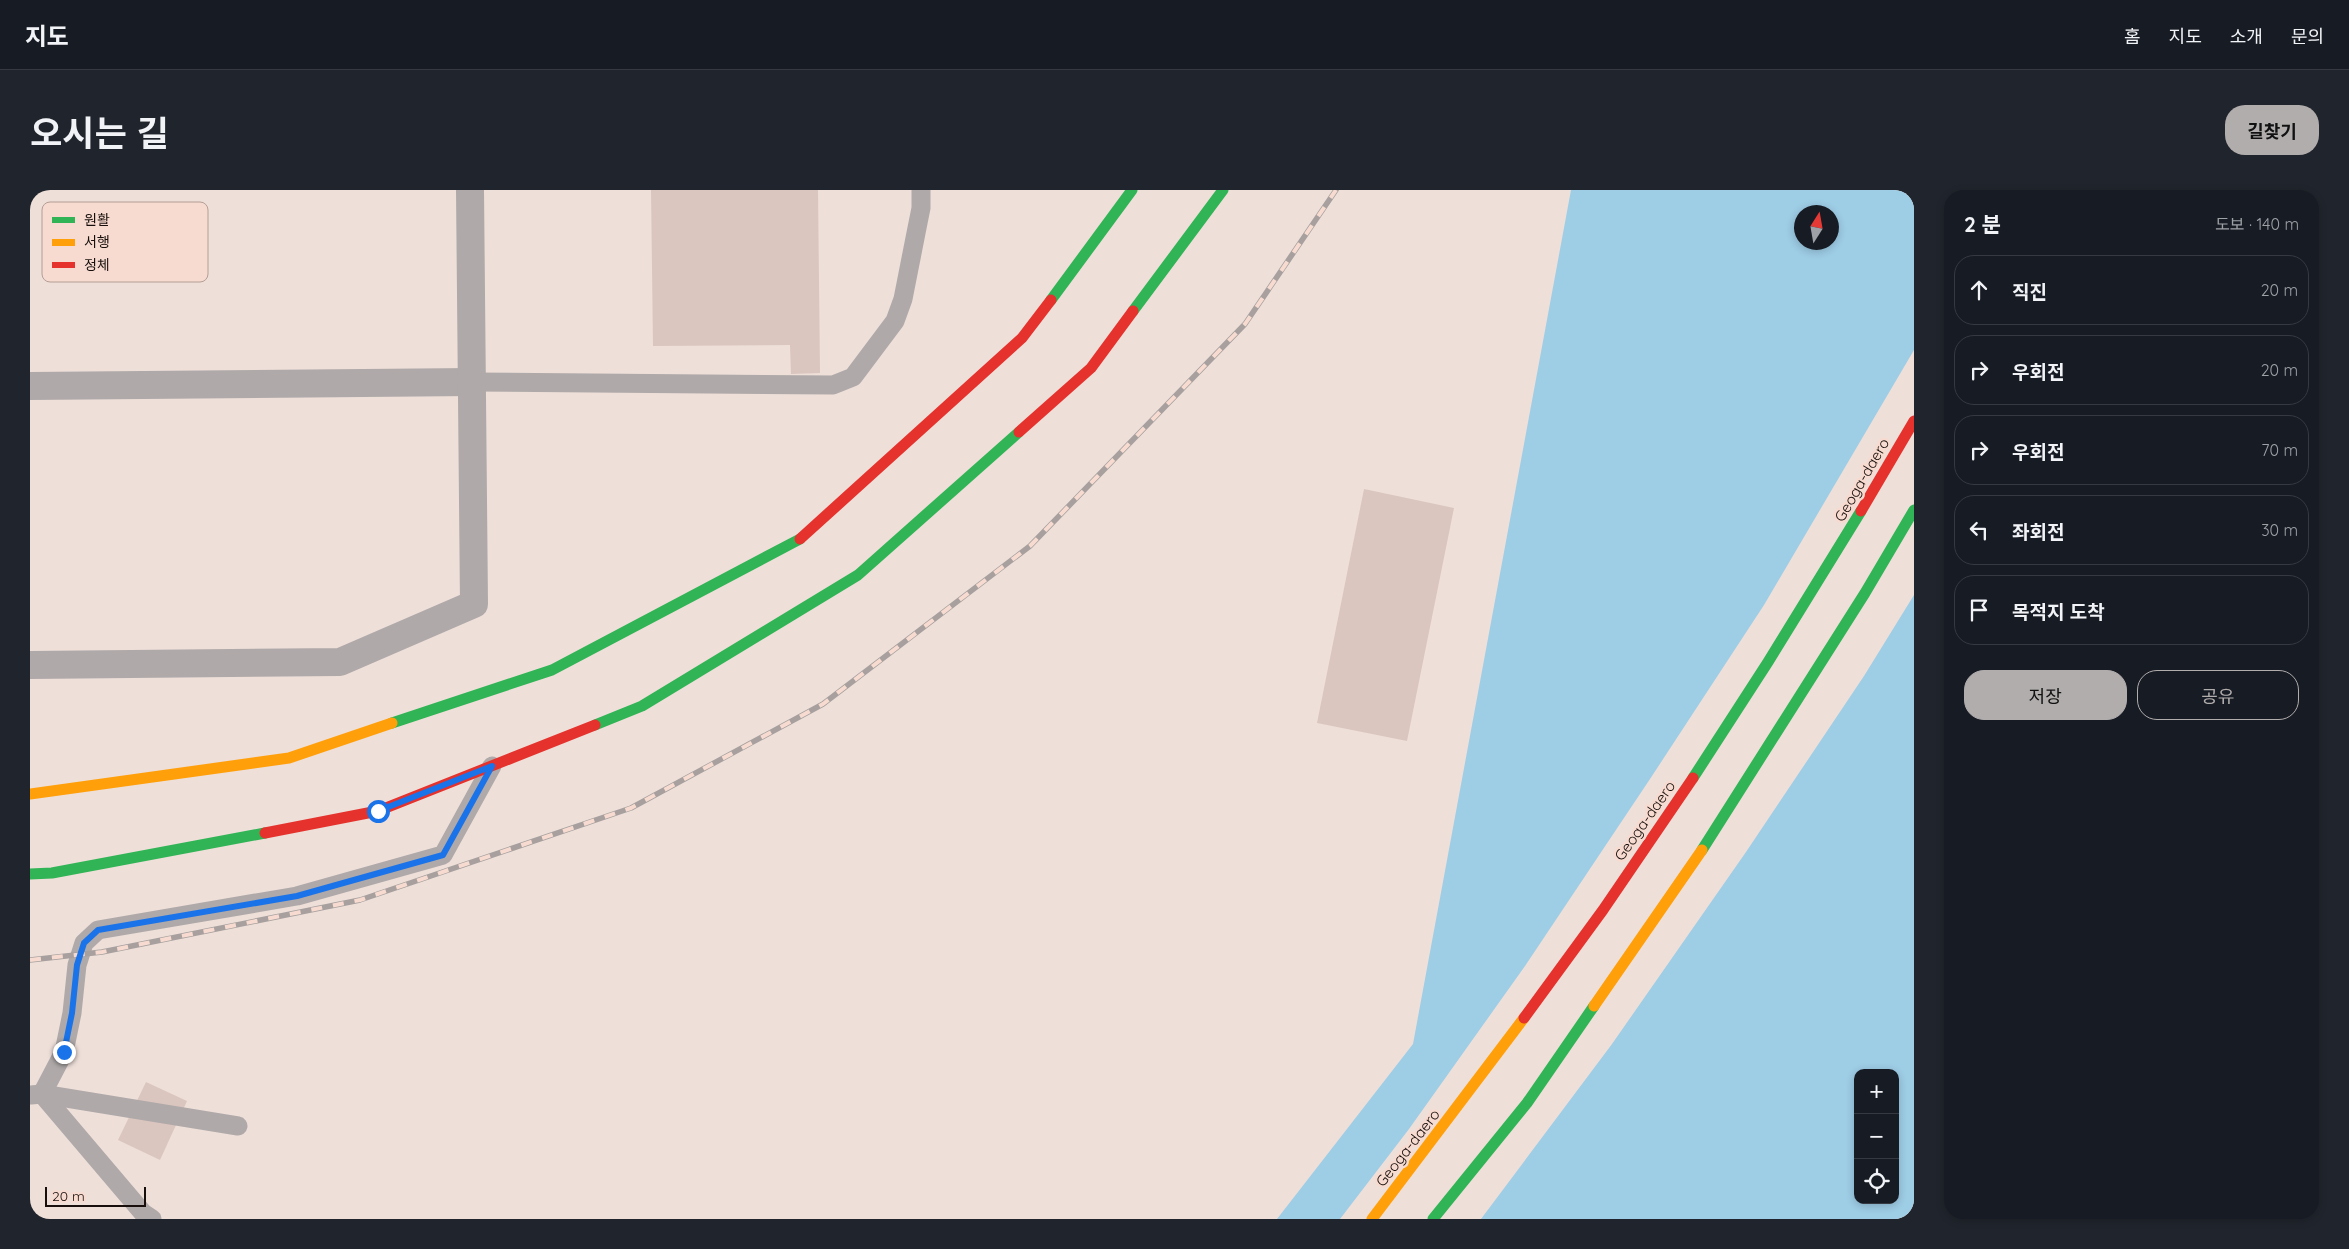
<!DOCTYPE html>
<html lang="ko">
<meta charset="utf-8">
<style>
body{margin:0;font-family:Quicksand,"Noto Sans KR",sans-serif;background:#20242c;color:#f1f3f6}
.controls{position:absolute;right:15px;bottom:15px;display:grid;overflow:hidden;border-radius:10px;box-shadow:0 2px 8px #0003}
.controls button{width:45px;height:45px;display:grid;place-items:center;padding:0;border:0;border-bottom:1px solid #363941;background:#171b24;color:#f1f3f6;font:25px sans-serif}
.compass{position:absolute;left:1764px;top:15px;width:45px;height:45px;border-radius:50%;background:#171b24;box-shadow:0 2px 8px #0003;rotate:11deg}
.scale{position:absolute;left:15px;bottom:12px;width:101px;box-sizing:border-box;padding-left:5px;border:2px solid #180f0c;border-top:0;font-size:14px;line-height:18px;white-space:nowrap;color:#180f0c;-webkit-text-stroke:4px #f7dbd0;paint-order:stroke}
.stop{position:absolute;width:15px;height:15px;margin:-11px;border:4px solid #1a73e8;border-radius:50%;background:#fff}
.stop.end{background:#1a73e8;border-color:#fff;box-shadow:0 1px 5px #0008}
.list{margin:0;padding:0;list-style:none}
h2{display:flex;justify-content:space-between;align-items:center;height:65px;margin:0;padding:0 20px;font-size:21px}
h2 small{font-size:16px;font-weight:400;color:#9ea1a6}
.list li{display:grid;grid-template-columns:32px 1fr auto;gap:15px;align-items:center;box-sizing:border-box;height:70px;margin:0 10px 10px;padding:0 10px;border:1px solid #363941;border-radius:20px}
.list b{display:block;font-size:19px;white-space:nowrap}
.list em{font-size:16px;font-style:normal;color:#9ea1a6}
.actions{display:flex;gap:10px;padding:15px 20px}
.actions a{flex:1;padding:11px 0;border:1px solid #b1adad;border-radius:20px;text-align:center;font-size:18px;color:#b1adad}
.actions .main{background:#b1adad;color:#111}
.icon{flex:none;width:28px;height:28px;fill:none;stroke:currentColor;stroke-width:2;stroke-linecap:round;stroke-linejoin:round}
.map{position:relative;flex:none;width:1884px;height:1029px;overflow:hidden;border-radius:20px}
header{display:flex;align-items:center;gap:30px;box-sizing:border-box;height:70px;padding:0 25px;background:#171b24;border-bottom:1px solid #363941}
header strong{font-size:24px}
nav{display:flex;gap:28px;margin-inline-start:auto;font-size:18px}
.intro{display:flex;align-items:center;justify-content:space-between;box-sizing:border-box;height:120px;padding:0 30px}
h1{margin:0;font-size:35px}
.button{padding:12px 22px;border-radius:20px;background:#b1adad;color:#111;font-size:18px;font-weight:700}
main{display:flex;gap:30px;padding:0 30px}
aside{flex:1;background:#171b24;border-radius:20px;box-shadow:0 2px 8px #0003}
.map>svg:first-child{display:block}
</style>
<header>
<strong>지도</strong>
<nav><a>홈</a><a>지도</a><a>소개</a><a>문의</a></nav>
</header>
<div class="intro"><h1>오시는 길</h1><a class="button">길찾기</a></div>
<main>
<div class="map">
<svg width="1884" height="1029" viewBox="0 0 1884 1029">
<rect width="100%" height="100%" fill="#eedfd9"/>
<path fill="#9ecde6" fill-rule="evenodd" d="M1541,0H1884V1029H1247L1383,854ZM1772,22H1802V52H1772ZM1828,883H1865V1010H1828Z"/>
<path fill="#eedfd9" d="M1884,160V405L1834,486L1716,662L1582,854L1451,1029H1310L1379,939L1495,776L1620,589L1734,415Z"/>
<g fill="#dac6bf">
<path d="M621,0H788L790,183L761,184L760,155L623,156Z"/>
<path d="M1334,299L1424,318L1377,551L1287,533Z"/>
<path d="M116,892L157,911L130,970L88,950Z"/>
</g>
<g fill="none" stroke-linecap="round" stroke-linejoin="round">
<g stroke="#afa9a9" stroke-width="19">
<path d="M442,192L803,195L823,187L865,131L873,109L886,43L891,18V0"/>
<path d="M12,904L34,862L42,823L47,775L54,753L68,740L267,706L413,665L462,576"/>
<path d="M12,904L113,1023L122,1029"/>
<path d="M1,905L12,904L208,936"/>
</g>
<g stroke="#afa9a9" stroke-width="28">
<path d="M0,196L442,192"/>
<path d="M0,475L310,472L444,414L440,0"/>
</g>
<g stroke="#30b455" stroke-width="11">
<path d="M1021,110L1102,0"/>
<path d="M1103,121L1193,0"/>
<path d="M362,533L522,480L770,349"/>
<path d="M565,535L612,516L828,385L989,242"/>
<path d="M1663,588L1738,472L1831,321"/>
<path d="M1672,660L1835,403L1884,320"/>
<path d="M0,684L22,683L235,643"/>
<path d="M1403,1029L1497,913L1564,816"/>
</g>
<g stroke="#ff9f0a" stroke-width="11">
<path d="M0,604L259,568L362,533"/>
<path d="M1564,816L1672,660"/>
<path d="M1342,1029L1494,828"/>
</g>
<g stroke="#e5322d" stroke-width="11">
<path d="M989,242L1061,178L1103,121"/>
<path d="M1831,321L1884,231"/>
<path d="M770,349L992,148L1021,110"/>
<path d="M235,643L348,621L565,535"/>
<path d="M1494,828L1573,720L1663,588"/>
</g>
<defs>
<path id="rail" d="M0,770L72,762L330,710L601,618L793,514L1000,356L1215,134L1306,0"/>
</defs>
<use href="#rail" stroke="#a7a09e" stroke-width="5.5"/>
<use href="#rail" stroke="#f7dbd0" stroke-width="4" stroke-dasharray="11" stroke-linecap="butt"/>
</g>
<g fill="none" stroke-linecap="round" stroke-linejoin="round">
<path stroke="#1a73e8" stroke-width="6" d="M34,862L42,823L47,775L54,753L68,740L267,706L413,665L462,576L348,621"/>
</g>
<g text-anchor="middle" stroke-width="5" stroke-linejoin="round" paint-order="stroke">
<g font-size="15" fill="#180f0c" stroke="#f7dbd0">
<text transform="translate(1832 290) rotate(-60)" y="5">Geoga-daero</text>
<text transform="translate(1615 631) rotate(-55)" y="5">Geoga-daero</text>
<text transform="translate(1378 958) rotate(-52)" y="5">Geoga-daero</text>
</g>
</g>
<rect x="12" y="12" width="166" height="80" rx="8" fill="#f7dbd0" stroke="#b49e95" stroke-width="1"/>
<rect x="22" y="27" width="23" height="6" fill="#30b455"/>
<rect x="22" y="49" width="23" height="7" fill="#ff9f0a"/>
<rect x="22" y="72" width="23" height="6" fill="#e5322d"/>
<g font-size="14" fill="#180f0c">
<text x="54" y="35">원활</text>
<text x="54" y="57">서행</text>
<text x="54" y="80">정체</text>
</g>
</svg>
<div class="controls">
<button>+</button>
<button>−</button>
<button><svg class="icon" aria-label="locate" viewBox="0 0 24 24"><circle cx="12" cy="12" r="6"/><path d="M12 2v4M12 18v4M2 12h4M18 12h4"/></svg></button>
</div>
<svg class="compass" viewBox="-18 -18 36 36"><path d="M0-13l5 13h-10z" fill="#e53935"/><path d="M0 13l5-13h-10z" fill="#9ea1a6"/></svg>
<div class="scale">20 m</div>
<div class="stop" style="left:348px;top:621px"></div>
<div class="stop end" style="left:34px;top:862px"></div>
</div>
<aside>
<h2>2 분<small>도보 · 140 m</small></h2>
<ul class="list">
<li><svg class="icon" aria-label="ahead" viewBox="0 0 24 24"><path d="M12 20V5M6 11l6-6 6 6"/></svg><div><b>직진</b></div><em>20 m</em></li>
<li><svg class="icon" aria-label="right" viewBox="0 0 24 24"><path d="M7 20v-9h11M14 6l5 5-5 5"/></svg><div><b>우회전</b></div><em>20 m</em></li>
<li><svg class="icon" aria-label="right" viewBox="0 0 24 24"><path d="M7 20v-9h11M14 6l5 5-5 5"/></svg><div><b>우회전</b></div><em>70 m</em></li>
<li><svg class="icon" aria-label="left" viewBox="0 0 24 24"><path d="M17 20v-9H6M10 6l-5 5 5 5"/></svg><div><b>좌회전</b></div><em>30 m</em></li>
<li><svg class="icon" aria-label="arrive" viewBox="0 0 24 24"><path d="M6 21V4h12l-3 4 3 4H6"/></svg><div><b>목적지 도착</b></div></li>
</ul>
<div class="actions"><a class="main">저장</a><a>공유</a></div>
</aside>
</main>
